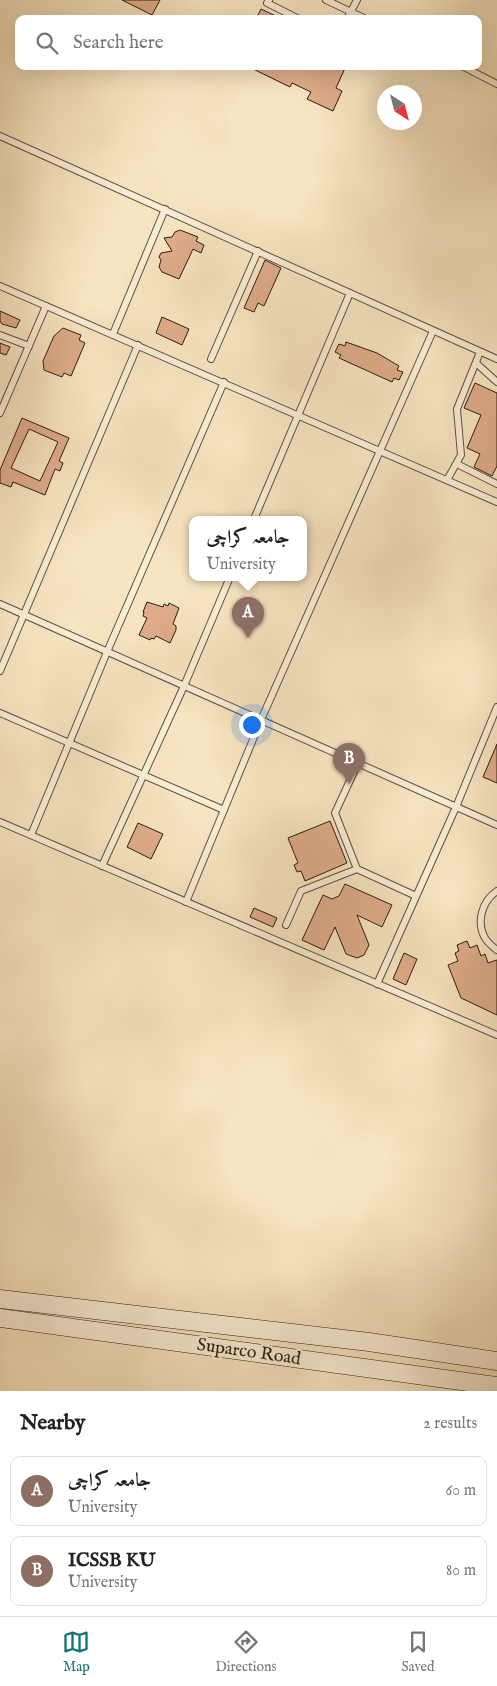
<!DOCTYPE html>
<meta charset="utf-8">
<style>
body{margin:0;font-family:"IM FELL English",Amiri,serif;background:#f2f2f2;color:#222}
.compass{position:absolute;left:377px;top:85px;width:45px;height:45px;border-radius:50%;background:#fff;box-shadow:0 5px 20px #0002;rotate:144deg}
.you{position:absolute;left:251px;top:724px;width:18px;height:18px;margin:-12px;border:4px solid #fff;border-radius:50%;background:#1a73e8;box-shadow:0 0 0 8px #1a73e833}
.badge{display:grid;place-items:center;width:32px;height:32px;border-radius:50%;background:#0f766e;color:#fff;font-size:16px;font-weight:700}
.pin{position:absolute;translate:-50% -41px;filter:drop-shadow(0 1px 2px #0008)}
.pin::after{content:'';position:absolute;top:26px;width:18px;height:15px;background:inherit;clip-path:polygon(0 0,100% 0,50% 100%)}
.popup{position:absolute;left:189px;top:516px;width:118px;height:65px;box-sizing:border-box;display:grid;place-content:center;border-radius:10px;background:#fff;filter:drop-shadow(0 1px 4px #0005);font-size:16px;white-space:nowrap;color:#767676}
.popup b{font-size:19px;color:#222}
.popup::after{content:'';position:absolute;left:50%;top:100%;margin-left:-10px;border:10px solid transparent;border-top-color:#fff}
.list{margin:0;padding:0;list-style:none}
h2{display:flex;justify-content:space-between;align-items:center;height:65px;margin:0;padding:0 20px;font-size:21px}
h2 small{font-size:16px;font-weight:400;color:#767676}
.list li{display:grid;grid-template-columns:32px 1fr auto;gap:15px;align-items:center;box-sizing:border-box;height:70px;margin:0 10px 10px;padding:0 10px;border:1px solid #e0e0e0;border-radius:10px}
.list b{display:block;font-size:19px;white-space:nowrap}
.list p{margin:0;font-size:16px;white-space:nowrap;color:#767676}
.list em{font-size:16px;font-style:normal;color:#767676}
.icon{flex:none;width:28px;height:28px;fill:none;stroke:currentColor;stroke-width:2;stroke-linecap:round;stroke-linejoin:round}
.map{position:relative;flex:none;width:497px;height:1391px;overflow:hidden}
.search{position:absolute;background:#fff;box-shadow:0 5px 20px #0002;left:15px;right:15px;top:15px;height:55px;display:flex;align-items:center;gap:12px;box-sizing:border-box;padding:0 18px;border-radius:10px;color:#767676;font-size:19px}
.sheet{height:225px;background:#fff}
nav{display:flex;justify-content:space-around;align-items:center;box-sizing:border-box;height:70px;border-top:1px solid #e0e0e0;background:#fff;font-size:14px;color:#767676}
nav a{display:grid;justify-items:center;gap:2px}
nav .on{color:#0f766e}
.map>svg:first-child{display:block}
</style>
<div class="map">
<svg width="497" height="1391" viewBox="0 0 497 1391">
<rect width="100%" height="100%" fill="#f7e4c0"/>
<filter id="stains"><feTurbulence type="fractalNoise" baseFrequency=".004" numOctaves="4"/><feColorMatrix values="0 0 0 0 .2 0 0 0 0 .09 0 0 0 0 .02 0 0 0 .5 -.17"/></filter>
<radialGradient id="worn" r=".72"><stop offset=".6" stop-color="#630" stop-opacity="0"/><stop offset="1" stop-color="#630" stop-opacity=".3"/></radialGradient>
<g fill="#dfab8a" stroke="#2b1d12" fill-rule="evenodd">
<path d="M122,0H160L152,15Z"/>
<path d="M261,9L282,19H256Z"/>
<path d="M247,66H346L336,88L342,91L333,111L307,99L311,92L292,83L290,87Z"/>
<path d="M180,230L198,237L196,241L204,245L201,253L193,249L179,279L162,272L159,267L161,260L159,257L161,253L172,251L164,238L172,237L175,232Z"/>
<path d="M265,260L281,268L264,306L258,303L254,312L244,308Z"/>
<path d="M0,311L20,320L16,328L2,324L0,321Z"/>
<path d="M162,317L189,329L182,345L156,333Z"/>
<path d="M63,328L81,335L79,340L85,343L71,376L64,373L62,377L44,370L43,361L54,336Z"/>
<path d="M346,342L377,353L399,366L397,370L403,372L399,380L394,378L392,382L339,358L341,355L335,352L339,344L345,346Z"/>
<path d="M0,343L10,347L6,355L0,353Z"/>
<path d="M475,383L497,393V466L492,476L474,467L480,454L467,448L481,415L464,408Z"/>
<path d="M22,418L69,438L59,461L63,463L60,471L55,469L45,495L13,482L11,487L0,483V470ZM29,429L58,442L40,481L11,468Z"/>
<path d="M147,602L163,607L164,604L168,606L169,603L179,608L173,624L176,626V630L170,643L156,636L154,639L151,638L150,640L139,635L147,618L143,616L144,612H143Z"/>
<path d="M497,744V783L483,777Z"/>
<path d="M330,821L347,863L305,881L301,871L297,872L294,865L298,863L288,838Z"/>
<path d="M138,823L163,834L151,859L127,847Z"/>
<path d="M345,884L392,905L382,927L357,915L369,945L364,955L357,958L346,954L335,927L324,950L302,940L323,895L332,899L339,896Z"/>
<path d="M254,908L277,918L273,927L250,917Z"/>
<path d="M467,941L470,948L477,945L481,956L485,954L488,963L497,960V1015L461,998L448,965L458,961L455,953L459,951L457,945Z"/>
<path d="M404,953L417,959L406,985L393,979Z"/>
</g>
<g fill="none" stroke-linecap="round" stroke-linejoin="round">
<defs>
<g id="service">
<path d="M269,0L267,3L299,19"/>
<path d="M326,0L366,19"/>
<path d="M347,19L357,0"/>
<path d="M462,66L497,84"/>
<path d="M0,136L497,359"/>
<path d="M0,286L497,502"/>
<path d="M113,334L165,209"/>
<path d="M0,335L29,346"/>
<path d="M211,359L258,251"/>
<path d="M476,363L497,382"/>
<path d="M0,413L46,306"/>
<path d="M457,464L497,484"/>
<path d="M447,480L461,455L457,409L480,352"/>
<path d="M254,519L350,293"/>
<path d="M0,604L497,825"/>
<path d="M0,671L138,345"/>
<path d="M0,713L224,810"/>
<path d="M358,763L335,813L357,869L416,896"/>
<path d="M0,822L497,1035"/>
<path d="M31,835L107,652L224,382"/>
<path d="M102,866L184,686L230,577"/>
<path d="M497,891C482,901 476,922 485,938C488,943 493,947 497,950"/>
<path d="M186,902L261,720L433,331"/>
<path d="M286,925L301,891L357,869"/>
<path d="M377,984L456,807L497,707"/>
</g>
<g id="secondary">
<path d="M0,1299L369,1342L497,1361"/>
<path d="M0,1318L497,1386"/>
</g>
</defs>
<use href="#service" stroke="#5e4f3e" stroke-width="8"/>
<use href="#secondary" stroke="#2b1d12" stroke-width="19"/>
<use href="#service" stroke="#faedd6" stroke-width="6"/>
<use href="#secondary" stroke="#faedd6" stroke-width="18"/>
</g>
<g text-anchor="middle" stroke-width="4.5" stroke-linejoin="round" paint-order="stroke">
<g font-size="18" fill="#2b1d12" stroke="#faedd6">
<text transform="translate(249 1351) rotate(8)" y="6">Suparco Road</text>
</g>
</g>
<rect width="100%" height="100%" filter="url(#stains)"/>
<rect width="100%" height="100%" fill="url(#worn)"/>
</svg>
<svg class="compass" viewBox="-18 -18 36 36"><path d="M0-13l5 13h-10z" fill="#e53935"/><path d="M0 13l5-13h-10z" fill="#767676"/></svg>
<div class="you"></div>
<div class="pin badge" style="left:248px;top:638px;background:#8d6e63">A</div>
<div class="popup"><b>جامعہ کراچی</b>University</div>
<div class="pin badge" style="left:349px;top:784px;background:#8d6e63">B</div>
<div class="search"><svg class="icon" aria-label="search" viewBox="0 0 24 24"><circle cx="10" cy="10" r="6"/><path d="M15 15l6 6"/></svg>Search here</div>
</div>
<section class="sheet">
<h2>Nearby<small>2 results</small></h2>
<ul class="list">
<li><span class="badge" style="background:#8d6e63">A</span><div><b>جامعہ کراچی</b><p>University</p></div><em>60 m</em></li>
<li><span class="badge" style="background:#8d6e63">B</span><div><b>ICSSB KU</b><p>University</p></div><em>80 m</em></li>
</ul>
</section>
<nav>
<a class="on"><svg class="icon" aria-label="map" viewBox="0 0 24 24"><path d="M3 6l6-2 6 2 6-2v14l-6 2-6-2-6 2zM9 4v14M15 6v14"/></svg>Map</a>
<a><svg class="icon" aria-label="directions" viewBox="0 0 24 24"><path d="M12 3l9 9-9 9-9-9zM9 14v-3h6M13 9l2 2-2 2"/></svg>Directions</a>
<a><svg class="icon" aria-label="saved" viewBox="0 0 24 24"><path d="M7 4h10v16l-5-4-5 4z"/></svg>Saved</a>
</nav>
